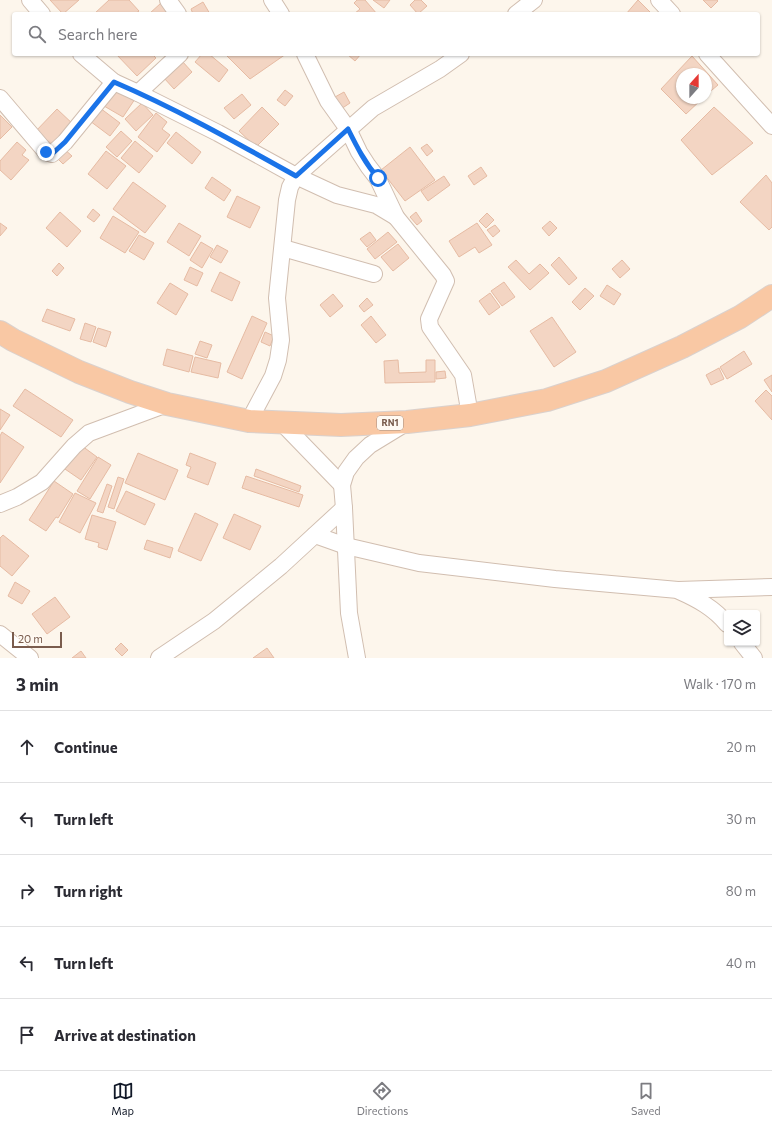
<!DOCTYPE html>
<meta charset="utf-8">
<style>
body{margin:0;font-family:Commissioner,sans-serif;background:#f2f2f3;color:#2b2b33}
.controls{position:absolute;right:12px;bottom:12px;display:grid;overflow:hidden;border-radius:4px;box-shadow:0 1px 3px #0004}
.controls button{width:36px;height:36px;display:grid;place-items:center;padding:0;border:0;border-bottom:1px solid #e1e1e2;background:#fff;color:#2b2b33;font:20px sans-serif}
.compass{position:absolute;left:676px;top:68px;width:36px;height:36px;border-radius:50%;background:#fff;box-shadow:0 1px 3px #0004;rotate:21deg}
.scale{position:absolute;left:12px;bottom:10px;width:50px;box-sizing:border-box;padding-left:4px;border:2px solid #7a5c4d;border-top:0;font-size:11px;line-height:14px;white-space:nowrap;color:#7a5c4d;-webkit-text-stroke:3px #fffaf3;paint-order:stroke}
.stop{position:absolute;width:12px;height:12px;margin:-9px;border:3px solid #1a73e8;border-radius:50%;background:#fff}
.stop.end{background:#1a73e8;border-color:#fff;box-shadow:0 1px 4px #0008}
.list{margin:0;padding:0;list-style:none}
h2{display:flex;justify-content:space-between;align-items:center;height:52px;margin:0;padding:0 16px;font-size:17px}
h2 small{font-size:13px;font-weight:400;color:#7c7c81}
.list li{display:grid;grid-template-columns:26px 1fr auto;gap:12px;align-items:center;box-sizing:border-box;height:72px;padding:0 16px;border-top:1px solid #e1e1e2}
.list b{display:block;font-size:15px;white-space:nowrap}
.list em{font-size:13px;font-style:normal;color:#7c7c81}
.icon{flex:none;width:22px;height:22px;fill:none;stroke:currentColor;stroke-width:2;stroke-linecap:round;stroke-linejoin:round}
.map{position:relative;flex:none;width:772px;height:658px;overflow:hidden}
.search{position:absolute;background:#fff;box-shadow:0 1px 3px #0004;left:12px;right:12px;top:12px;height:44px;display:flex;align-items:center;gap:10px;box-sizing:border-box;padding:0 14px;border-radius:4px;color:#7c7c81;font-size:15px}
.sheet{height:412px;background:#fff}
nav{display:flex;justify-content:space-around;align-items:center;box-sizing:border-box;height:56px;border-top:1px solid #e1e1e2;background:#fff;font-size:11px;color:#7c7c81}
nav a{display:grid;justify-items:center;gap:2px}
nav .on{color:#111827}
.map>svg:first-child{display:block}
</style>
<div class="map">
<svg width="772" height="658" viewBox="0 0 772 658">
<rect width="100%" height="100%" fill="#fdf6ec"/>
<g fill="#f3d5c3" stroke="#e6bba3">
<path d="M50,0H79L63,14Z"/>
<path d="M109,0H129L139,11L135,14H94Z"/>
<path d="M357,0H365L377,14H354L360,9L354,3Z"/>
<path d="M373,0H390L384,8Z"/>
<path d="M415,0H421L427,6L418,14L410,5Z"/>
<path d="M638,0L650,12L648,14H626Z"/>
<path d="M703,0H717L718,1L711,8Z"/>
<path d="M203,2L210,14H193L191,9Z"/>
<path d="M161,3L171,14H149Z"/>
<path d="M116,54H152L156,58L137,76Z"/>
<path d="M202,54H209L228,70L219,82L195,62Z"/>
<path d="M225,54H286L250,79Z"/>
<path d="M347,54H361L355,61Z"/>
<path d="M692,56L718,85L706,95V74H682V98H703L686,114L661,89Z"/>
<path d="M182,61L192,72L174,89L164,78Z"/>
<path d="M116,87L135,99L123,117L104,106Z"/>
<path d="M285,90L293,96L285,106L277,100Z"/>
<path d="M344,92L350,103L341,109L335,97Z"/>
<path d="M242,94L251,105L234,119L224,108Z"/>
<path d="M142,103L153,115L136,131L125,119Z"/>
<path d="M262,107L279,124L256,147L239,131Z"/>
<path d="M714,107L753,143L712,175L681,140Z"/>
<path d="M100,108L120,123L110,136L90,121Z"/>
<path d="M57,109L75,126L55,147L48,141L45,143L34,133Z"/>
<path d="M156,113L167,122L162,129L170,135L157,152L138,137Z"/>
<path d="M0,115L12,127L0,139Z"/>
<path d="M121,131L132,141L117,157L106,147Z"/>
<path d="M176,132L201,152L192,164L167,143Z"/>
<path d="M135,141L153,156L139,173L121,158Z"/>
<path d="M17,142L26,150L22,155L29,160L11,180L0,170V161Z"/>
<path d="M427,144L433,151L427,156L421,148Z"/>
<path d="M410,147L435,180L405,201L381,170Z"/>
<path d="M63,148L72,156L63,164L56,157Z"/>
<path d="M106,151L126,166L107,189L88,174Z"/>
<path d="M481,167L487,176L474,185L468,176Z"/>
<path d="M766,175L772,183V227L769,230L740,202Z"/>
<path d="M444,176L450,185L428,201L421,191Z"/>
<path d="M212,177L231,190L224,201L205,188Z"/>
<path d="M133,182L166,206L145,233L113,209Z"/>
<path d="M237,196L260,207L250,228L227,217Z"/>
<path d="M93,209L100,215L94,222L87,217Z"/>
<path d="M60,212L81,231L67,247L46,228Z"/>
<path d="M416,212L422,221L417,225L410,217Z"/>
<path d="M487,213L494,220L486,228L479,221Z"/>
<path d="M113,216L139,232L125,253L100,238Z"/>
<path d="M550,221L557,228L549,236L542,228Z"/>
<path d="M0,223L7,228L0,236Z"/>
<path d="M179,223L201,236L189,256L167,242Z"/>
<path d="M477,223L492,245L479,253L475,247L459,257L449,241Z"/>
<path d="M495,225L500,231L493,237L487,230Z"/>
<path d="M370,232L376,240L367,247L360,239Z"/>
<path d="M388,232L397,242L375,259L367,249Z"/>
<path d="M139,235L154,243L144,260L129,251Z"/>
<path d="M201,242L213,249L202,268L190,260Z"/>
<path d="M398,244L409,258L393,271L381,257Z"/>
<path d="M217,245L228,251L221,263L210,257Z"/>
<path d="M559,257L577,278L569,285L551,265Z"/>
<path d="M516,260L529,274L540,264L549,273L530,290L508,267Z"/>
<path d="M622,260L630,269L620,278L612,269Z"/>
<path d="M59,263L64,268L57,276L52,271Z"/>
<path d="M190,267L203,273L197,286L184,280Z"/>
<path d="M220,272L240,282L232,301L211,291Z"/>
<path d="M504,282L515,297L502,306L491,291Z"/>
<path d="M170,283L188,294L176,315L157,303Z"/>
<path d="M607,285L621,294L614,305L600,296Z"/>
<path d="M585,288L594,296L580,310L572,302Z"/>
<path d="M490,293L500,307L489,315L479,301Z"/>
<path d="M333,294L343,306L330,317L320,305Z"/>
<path d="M367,298L373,305L364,312L359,306Z"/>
<path d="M47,309L75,319L70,331L42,321Z"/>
<path d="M252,316L267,323L242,379L227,372Z"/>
<path d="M371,316L386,335L376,343L361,325Z"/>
<path d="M552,317L576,352L554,367L530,331Z"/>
<path d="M85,323L96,327L91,342L80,339Z"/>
<path d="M98,328L111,332L106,347L93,342Z"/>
<path d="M265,332L274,336L270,346L261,342Z"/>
<path d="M200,341L212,345L207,358L195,354Z"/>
<path d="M167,349L193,356L189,372L163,365Z"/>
<path d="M744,351L752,364L727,379L720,367Z"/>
<path d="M195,357L221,363L218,378L191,372Z"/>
<path d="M398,360L399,373L426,372V360H435V382L385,383L384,361Z"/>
<path d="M719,368L724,379L711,385L706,375Z"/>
<path d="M445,371L446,378L436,379V372Z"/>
<path d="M772,375V392L764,380Z"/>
<path d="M25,389L73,420L61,437L13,406Z"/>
<path d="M766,390L772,396V420L755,401Z"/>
<path d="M0,409L10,415L0,430Z"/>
<path d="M2,432L24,447L0,483V436Z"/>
<path d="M78,443L97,457L81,480L62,467Z"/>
<path d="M138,453L178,470L165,500L125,483Z"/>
<path d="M190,453L216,463L208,485L187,477L191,467L186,465Z"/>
<path d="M98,457L111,465L90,499L77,491Z"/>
<path d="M256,469L301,486L299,492L254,476Z"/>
<path d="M246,476L303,495L299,507L242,488Z"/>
<path d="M118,477L124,479L114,509L108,507Z"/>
<path d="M54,481L73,494L58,518L56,517L46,531L29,520Z"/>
<path d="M107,484L112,486L103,513L97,511Z"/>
<path d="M126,491L155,504L145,525L116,511Z"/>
<path d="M75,493L96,503L80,533L59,522Z"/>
<path d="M195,513L218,524L201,561L178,551Z"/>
<path d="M234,514L261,526L250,550L223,538Z"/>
<path d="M92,515L116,522L107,550L98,547L99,543L85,539Z"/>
<path d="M3,535L29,556L12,576L0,566V538Z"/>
<path d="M147,540L173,548L170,558L144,549Z"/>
<path d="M15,582L30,591L22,604L8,596Z"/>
<path d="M55,597L70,617L47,634L32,614Z"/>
<path d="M121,643L128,650L122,656L115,649Z"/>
<path d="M267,648L274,658H253Z"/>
<path d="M81,651L86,658H72Z"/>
</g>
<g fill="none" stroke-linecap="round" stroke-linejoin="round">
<defs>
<g id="minor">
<path d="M30,0L42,14"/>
<path d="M168,0L178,14"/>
<path d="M272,0L281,14"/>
<path d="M659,0L672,14"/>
<path d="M516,14L534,0"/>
<path d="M81,54L114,82L138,93L218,133L296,176L337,195L376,205L396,217"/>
<path d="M305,54L328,101L348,129L359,152L368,166L378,179L396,217L443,275L446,281L429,319L430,327L463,375L470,415"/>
<path d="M707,54L772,126"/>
<path d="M138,93L180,54"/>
<path d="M0,98L46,152L52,154L65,142L114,82"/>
<path d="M283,248L374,274"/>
<path d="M249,421L273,376L278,360L281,340L277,298L287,200L290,187L296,176L373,108L440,69L461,54"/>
<path d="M282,423L342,485"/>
<path d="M0,504L17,497L42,482L74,446L89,433L167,404"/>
<path d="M315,535L346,546L419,563L555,579L678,590L772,587"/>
<path d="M679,591C697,599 714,608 727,624"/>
<path d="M0,634L30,658"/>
<path d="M742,643L754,658"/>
<path d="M159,658L214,621L281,566L344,508"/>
<path d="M357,658L349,613L344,508L342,485L346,472L356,458L370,445L406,423"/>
</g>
<path id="trunk" d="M0,332L13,340L79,372L130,392L167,404L249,421L341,425L407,422L470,415L547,400L606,381L682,347L740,317L772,296"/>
</defs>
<use href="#minor" stroke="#d1beb0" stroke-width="18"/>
<use href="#trunk" stroke="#dad1cd" stroke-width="24"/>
<use href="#minor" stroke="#fff" stroke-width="16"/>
<use href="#trunk" stroke="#f9c8a4" stroke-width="22"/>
</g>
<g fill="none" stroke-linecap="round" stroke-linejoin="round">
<path stroke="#1a73e8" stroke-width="5" d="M46,152L52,154L65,142L114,82C177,109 237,143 296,176L348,129C357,147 365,163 378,178"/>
</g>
<g text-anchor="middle" stroke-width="4" stroke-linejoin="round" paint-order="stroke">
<rect fill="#fffaf3" stroke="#a28b7f" stroke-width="1" x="377" y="416" width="26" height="14" rx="3"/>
<g font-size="9" font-weight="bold" fill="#7a5c4d">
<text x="390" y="426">RN1</text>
</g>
</g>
</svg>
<div class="controls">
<button><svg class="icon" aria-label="layers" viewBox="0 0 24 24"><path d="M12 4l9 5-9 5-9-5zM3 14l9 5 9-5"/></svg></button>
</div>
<svg class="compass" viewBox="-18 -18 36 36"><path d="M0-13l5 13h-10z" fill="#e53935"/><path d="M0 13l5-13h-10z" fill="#7c7c81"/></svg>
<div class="scale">20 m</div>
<div class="stop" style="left:378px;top:178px"></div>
<div class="stop end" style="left:46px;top:152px"></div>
<div class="search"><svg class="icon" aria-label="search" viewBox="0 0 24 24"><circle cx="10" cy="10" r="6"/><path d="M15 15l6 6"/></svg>Search here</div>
</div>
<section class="sheet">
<h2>3 min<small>Walk · 170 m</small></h2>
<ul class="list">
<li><svg class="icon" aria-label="ahead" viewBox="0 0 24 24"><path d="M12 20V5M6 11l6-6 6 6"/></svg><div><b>Continue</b></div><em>20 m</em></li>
<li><svg class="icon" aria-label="left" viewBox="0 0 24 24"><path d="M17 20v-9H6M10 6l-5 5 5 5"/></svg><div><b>Turn left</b></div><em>30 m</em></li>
<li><svg class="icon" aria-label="right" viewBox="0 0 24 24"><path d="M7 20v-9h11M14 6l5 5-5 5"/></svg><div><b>Turn right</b></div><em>80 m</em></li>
<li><svg class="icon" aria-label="left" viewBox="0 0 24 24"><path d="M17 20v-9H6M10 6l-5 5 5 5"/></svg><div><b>Turn left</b></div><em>40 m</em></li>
<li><svg class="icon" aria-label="arrive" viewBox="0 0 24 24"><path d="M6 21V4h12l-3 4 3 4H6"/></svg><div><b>Arrive at destination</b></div></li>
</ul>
</section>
<nav>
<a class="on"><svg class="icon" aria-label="map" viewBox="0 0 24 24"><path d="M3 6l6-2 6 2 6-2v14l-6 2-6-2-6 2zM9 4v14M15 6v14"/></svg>Map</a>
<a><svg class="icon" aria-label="directions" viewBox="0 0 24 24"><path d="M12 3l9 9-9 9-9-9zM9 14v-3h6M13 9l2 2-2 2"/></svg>Directions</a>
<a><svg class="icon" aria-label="saved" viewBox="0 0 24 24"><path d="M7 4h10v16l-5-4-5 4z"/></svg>Saved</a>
</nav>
